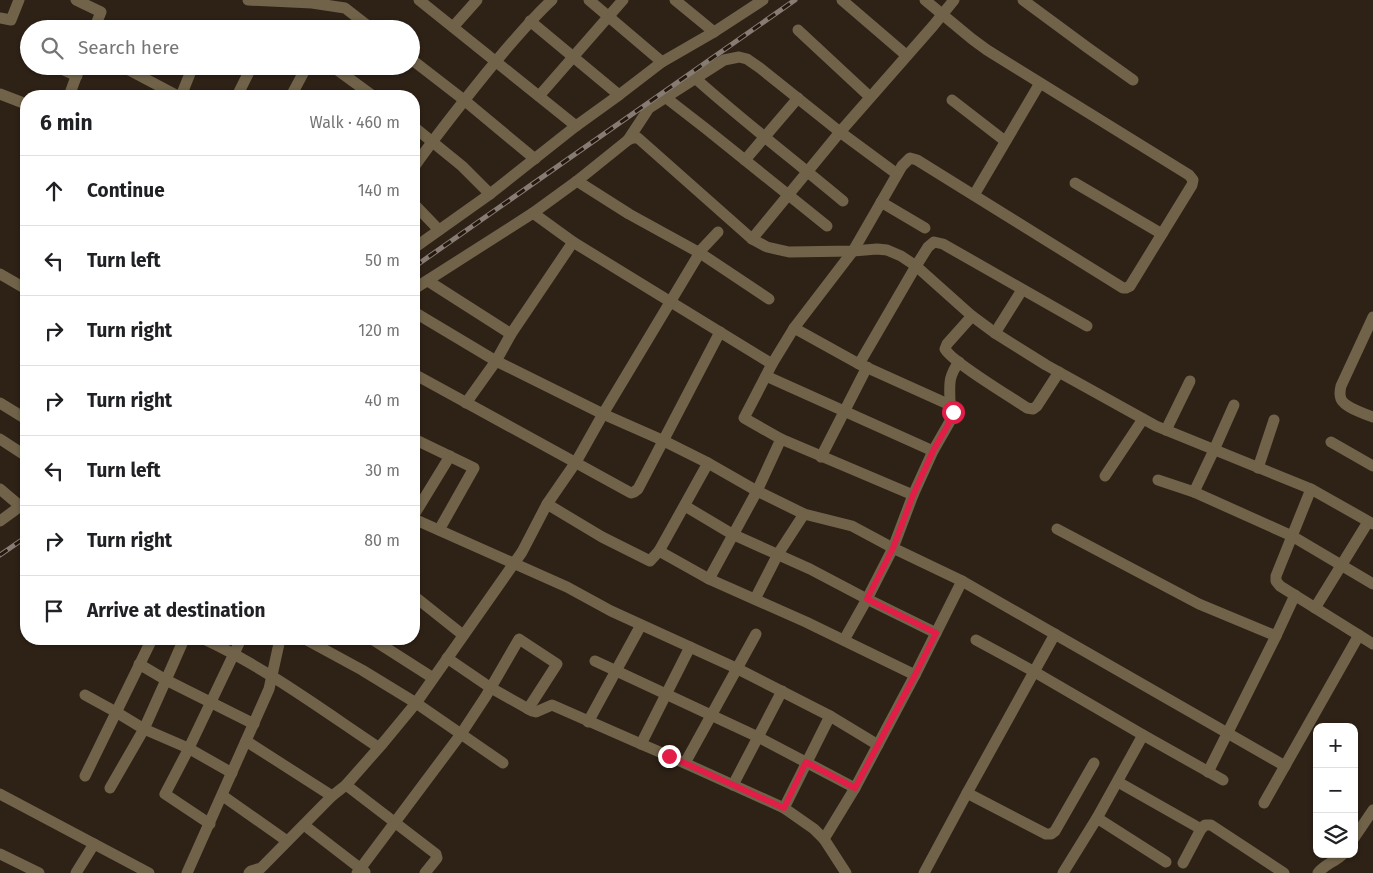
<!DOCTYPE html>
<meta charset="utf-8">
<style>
body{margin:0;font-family:"Fira Sans",sans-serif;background:#f2f2f2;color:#202124}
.controls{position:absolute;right:15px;bottom:15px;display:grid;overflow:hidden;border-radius:10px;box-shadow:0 1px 4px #0004}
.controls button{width:45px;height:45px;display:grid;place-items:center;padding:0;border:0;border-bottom:1px solid #e0e0e0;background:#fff;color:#202124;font:25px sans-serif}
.stop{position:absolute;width:15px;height:15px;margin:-11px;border:4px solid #e11d48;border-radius:50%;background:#fff}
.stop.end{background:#e11d48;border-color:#fff;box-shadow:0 1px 5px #0008}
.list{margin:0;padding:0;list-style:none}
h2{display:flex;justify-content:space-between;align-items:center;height:65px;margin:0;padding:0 20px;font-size:21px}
h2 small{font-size:16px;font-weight:400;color:#757577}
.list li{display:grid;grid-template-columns:32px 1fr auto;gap:15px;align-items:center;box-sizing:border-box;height:70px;padding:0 20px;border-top:1px solid #e0e0e0}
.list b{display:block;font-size:19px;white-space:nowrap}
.list em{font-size:16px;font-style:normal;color:#757577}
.icon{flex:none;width:28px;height:28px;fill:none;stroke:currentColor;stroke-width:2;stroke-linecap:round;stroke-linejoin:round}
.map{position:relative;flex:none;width:1373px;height:873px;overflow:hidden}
.search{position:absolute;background:#fff;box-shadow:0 1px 4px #0004;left:20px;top:20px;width:400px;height:55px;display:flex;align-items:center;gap:12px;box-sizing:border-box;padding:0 18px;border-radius:28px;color:#757577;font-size:19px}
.panel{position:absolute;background:#fff;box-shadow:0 1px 4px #0004;left:20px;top:90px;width:400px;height:555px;border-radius:20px}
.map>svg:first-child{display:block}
</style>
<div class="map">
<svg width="1373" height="873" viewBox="0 0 1373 873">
<rect width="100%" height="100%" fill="#2e2116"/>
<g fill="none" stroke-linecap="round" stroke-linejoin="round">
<g stroke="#706349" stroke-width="11">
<path d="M76,0L101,12L94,29"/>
<path d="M248,0L312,3L345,8L372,29"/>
<path d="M419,0L576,126"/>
<path d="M589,0L662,62"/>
<path d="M675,0L714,32"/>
<path d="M842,0L906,55"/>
<path d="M1023,0L1088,48L1133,80"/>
<path d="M0,18L11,20L19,0"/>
<path d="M530,21L619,95"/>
<path d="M453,27L477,0"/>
<path d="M798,30L870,97"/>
<path d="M411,59L464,100L535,159"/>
<path d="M55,66L77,76"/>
<path d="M123,66L127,69L178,96"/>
<path d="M332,66L373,96"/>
<path d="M695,78C743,121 794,160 843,201"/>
<path d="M0,94L26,104"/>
<path d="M69,96L80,66"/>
<path d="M181,96L193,66"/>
<path d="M237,96L252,66"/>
<path d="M291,96L307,66"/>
<path d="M539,96L623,0"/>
<path d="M665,97L705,128L827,226"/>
<path d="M952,100L1005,141"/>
<path d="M414,127L462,166L490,194"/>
<path d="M628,140L649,108L724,60L739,57L747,59L760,68L840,132L897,174"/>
<path d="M745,160L798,98"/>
<path d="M414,167C437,134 462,103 487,72C508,47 528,22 552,0"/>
<path d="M577,181L629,214L700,253L769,299"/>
<path d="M1075,183L1162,234"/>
<path d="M974,195L1040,83"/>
<path d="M881,202L925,228"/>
<path d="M414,204L439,230"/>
<path d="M533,213L573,242L772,364L744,418L781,439L913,495L933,451L953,416L952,407L950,405L859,364L794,328"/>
<path d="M752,239L840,132L933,26L954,0"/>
<path d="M414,248L490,194L576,126L619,95L662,62L714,32L763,0"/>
<path d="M0,274L26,289"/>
<path d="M428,281L511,334"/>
<path d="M414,289L533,213L577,181L628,140L633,138H638L752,239L767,247L789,252L853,251L877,249L887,250L901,256L916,266L972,316L995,333L1046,365L1156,426L1311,489L1373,524"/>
<path d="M414,312L496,361L603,414L662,440L708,463L757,491L804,514L852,526L893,548L962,581L1285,766"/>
<path d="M972,316L947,344L945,349C952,362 1011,397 1027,408L1033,409L1037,406L1059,372"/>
<path d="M1373,317L1341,386C1340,390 1339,394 1341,399C1344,407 1365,414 1373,417"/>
<path d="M995,333L1022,290"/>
<path d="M772,364L794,328L853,251L902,166L910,158L917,160L1123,288H1126L1130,286L1192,185L1193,180L1189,175L987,50L972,39L925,0"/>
<path d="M859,364L916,266L928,247L934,242L943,244L1087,326"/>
<path d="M414,374L631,493L634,492L638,489L720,332"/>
<path d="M766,376L933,451"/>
<path d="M0,403L26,419"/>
<path d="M466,403L496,361L511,334L573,242"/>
<path d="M950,405C950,386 947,378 959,362"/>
<path d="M1166,430L1190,381"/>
<path d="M0,439L26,456"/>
<path d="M414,439L474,468L439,530"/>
<path d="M1331,442L1373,466"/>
<path d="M821,457L867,367"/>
<path d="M1258,468L1274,420"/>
<path d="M1105,476L1143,419"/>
<path d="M1158,480L1194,492L1292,536L1373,584"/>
<path d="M0,489L20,506"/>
<path d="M1311,489L1276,576V581L1280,586L1373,644"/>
<path d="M1194,492L1214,450L1234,405"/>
<path d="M547,504L602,537L650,561L659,551L709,579L806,622L915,675"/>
<path d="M685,506L732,534L810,569L867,599L936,633"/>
<path d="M414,515L450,456"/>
<path d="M414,519L567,587L611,611L736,668L830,716L784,808"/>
<path d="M0,521L26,502"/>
<path d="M1057,529L1199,604L1276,636"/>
<path d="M659,551L708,463"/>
<path d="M709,579L757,491L781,439"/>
<path d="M414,596L463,635"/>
<path d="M755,599L778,554L804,514"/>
<path d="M1315,608L1368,522"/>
<path d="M204,639C266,668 321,709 378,747"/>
<path d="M305,639L362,670L416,703L503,763"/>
<path d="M372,639L433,678"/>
<path d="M844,640L867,599L893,548L913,495"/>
<path d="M976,640L1033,671L1143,735L1223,780"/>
<path d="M447,658L491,688L532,711L536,712L552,705L641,744L669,756L784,808L814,829L824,839L846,873"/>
<path d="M595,661L758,737L855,788"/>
<path d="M139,664L166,680L184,639"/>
<path d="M85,695L116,712L144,729L188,748L232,773"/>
<path d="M830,716L878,745"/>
<path d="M588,722L641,625"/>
<path d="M246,741L332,796"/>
<path d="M641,744L690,647"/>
<path d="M685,763L756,634"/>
<path d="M1208,772L1276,636L1295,595"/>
<path d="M85,776L152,639"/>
<path d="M1118,782L1201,829"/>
<path d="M346,785L436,854L437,858L425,873"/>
<path d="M733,785L782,691"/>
<path d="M110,788L144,729L166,680L254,724"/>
<path d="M967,793L1046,834H1051L1055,831L1094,763"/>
<path d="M0,794L149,873"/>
<path d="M223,796L287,841"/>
<path d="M1264,803L1359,635"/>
<path d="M1097,818L1166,862"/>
<path d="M210,824L165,794L188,750L241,639"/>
<path d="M304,825L365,872"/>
<path d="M1354,838L1373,810"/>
<path d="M824,839L855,788L915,675L962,581"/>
<path d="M0,854L39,873"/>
<path d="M1183,863L1201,829L1205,825H1211L1284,873"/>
<path d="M76,873L94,844"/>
<path d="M187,873L269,689L280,639"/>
<path d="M249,873L251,871L261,868L332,796L346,785L383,743L416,703L522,552L547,504L576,462L603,414L702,249L718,232"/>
<path d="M357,873L461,734L486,696L519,639L557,664L528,709"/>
<path d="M924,873L967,793L1055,634"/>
<path d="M1063,873L1097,818L1143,735"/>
<path d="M1318,873C1325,864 1335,862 1343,854"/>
</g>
<defs>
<g id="rail">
<path d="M414,267L795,0"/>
<path d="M0,555L26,537"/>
</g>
</defs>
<use href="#rail" stroke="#877c73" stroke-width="5"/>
<use href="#rail" stroke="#24170d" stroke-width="3" stroke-dasharray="9" stroke-linecap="butt"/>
</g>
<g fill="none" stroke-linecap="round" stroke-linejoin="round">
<path stroke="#e11d48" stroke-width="6" d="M669,756L784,808L806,762L855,788L915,675L936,633L867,599L893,548L913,495L933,451L953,416V412"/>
</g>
</svg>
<div class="controls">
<button>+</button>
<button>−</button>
<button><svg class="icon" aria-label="layers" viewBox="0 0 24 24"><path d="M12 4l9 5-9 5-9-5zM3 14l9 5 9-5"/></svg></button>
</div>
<div class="stop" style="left:953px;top:412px"></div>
<div class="stop end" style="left:669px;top:756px"></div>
<div class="search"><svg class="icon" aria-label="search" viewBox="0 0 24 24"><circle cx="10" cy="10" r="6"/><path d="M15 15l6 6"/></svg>Search here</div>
<section class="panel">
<h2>6 min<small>Walk · 460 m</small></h2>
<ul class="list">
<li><svg class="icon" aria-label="ahead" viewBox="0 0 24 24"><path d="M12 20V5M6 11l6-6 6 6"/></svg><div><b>Continue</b></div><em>140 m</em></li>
<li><svg class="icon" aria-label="left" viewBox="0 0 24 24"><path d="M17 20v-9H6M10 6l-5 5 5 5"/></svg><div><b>Turn left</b></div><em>50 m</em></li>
<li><svg class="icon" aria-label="right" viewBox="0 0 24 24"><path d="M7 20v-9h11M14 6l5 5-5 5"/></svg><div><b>Turn right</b></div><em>120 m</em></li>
<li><svg class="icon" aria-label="right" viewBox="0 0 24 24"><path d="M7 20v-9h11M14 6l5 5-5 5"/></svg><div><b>Turn right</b></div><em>40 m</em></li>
<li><svg class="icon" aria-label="left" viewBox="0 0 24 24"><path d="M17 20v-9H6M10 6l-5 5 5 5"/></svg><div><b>Turn left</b></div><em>30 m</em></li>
<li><svg class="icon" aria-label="right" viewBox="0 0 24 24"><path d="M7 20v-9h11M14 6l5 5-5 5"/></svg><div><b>Turn right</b></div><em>80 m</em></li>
<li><svg class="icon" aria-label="arrive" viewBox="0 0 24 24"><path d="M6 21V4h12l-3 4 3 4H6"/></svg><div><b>Arrive at destination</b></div></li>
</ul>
</section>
</div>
